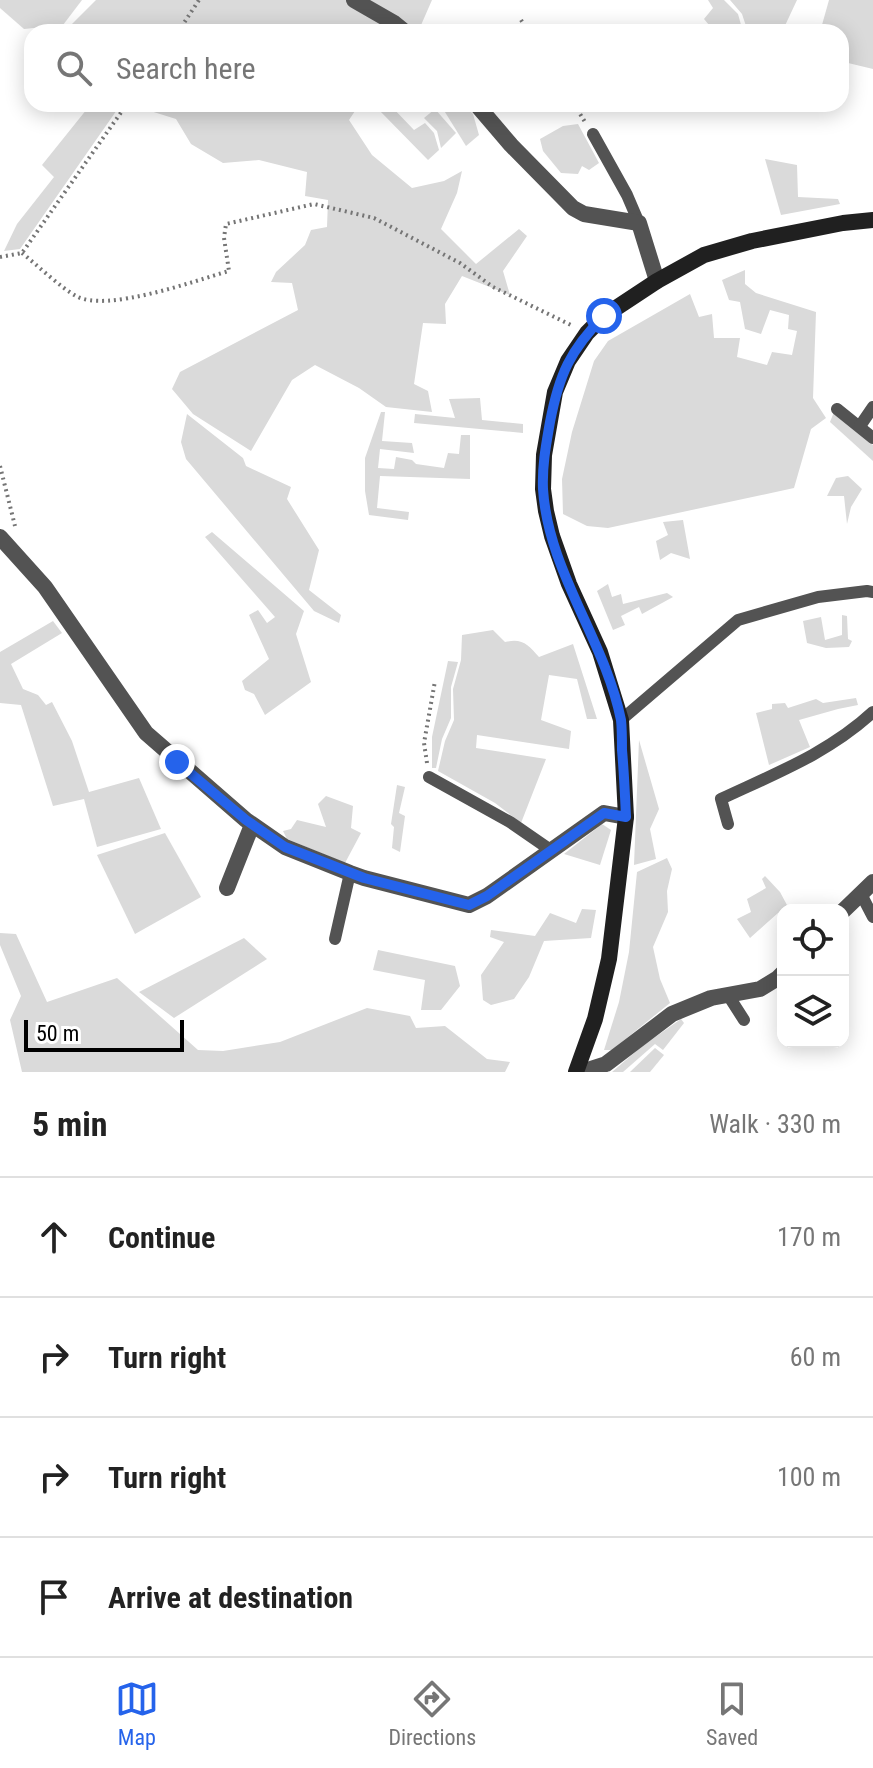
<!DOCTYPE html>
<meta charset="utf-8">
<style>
body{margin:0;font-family:"Roboto Condensed",sans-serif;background:#f2f2f2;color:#222}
.controls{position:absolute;right:24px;bottom:24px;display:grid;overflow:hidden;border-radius:16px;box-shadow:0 4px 20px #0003}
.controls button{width:72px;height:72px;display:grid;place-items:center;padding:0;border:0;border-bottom:2px solid #e0e0e0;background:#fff;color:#222;font:40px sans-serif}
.scale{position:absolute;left:24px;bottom:20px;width:160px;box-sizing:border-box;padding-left:8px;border:4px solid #000;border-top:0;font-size:22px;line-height:28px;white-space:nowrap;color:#000;-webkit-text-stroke:6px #fff;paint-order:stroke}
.stop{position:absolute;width:24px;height:24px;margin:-18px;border:6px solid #2563eb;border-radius:50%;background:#fff}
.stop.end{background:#2563eb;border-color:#fff;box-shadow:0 2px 8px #0008}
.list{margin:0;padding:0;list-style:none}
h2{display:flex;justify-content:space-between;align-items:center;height:104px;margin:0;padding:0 32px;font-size:34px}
h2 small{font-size:26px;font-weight:400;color:#767676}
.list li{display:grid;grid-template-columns:52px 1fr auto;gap:24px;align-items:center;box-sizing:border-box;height:120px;padding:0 32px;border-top:2px solid #e0e0e0}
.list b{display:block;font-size:30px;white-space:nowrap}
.list em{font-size:26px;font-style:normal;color:#767676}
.icon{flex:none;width:44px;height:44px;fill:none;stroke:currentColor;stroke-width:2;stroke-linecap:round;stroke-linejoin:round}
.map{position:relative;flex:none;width:873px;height:1072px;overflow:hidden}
.search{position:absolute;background:#fff;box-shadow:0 4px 20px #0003;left:24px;right:24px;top:24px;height:88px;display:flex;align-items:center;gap:20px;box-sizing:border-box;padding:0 28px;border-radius:24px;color:#767676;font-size:30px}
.sheet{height:584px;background:#fff}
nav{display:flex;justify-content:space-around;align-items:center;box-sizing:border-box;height:112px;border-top:2px solid #e0e0e0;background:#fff;font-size:22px;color:#767676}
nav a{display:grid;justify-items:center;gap:4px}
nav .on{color:#2563eb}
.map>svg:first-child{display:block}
</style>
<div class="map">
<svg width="873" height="1072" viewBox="0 0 873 1072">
<rect width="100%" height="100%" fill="#fff"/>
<g fill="#dadada">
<path d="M0,0H82L63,25L24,29L0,8Z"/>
<path d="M96,0H432L418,32H64Z"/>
<path d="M708,0H724L738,14L743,32H715L704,19L713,8Z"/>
<path d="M730,0H797L782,32H748L742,14Z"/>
<path d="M829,0H873V69L844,62L841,59V32H820Z"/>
<path d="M91,104H112L119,107L20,249L4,251L17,224L54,177L42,165Z"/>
<path d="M128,104H352L357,108L349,120L372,155L412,188L444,181L462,171L457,193L441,229L476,264L519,229L527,236L503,271L510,295L462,276L445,304L446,324L423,323L414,384L428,391L432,412L386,407L359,388L315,365L292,380L251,451L193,414L172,389L180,372L298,310L292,283L271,282L276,272L305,245L311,230L327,227L328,200L305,196L307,172L259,160L223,163L191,144L176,119Z"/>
<path d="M440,104H463L473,114L479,135L466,146Z"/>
<path d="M390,105L414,130L425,123L434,133L439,150L428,160L380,111Z"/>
<path d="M435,109L456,133L441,148L437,131L424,118Z"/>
<path d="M578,124L599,163L589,170L582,166L578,174L561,173L543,151L540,139L563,126Z"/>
<path d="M765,159L797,165L798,197L838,199L840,204L781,215Z"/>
<path d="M745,270V284L756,293L816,312L813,398L826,418L811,429L794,488L608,528L587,526L563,514L562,479L572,432L594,361L608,341L690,294L699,317L712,314L714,338H740L737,357L767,365L772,352L792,355L797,331L788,329L789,315L770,310L761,334L745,329L740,302L729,300L722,280Z"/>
<path d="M480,398L482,420L523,424V433L414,423L415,414L455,418L449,399Z"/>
<path d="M381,412H385L382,441L412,443L414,453L380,449L378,468L394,469L396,457L412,460L416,464L444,468L448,453L459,454L461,435H470V479L380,476L377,508L409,512L408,520L369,515L365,491V458Z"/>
<path d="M834,412L873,445V461L830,422Z"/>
<path d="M187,414L243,458L246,466L291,487L287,499L319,550L309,590L341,615L339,623L314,611L186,459L181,442Z"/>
<path d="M848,476L862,489L851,507L847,524L844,496H827L836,478Z"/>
<path d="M683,520L690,559L671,553L660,560L656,541L668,535L663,522Z"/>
<path d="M212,532L304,611L296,634L311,682L265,715L254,694L245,690L242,681L269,659L249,615L258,610L267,623L275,617L205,537Z"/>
<path d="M608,584L612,597L621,594L623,604L667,593L673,597L642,614L639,607L621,616L625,625L613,630L597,591Z"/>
<path d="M842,615L847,616L848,639L852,641L849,647L826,648L807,643L803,621L821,617L825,640L842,635Z"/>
<path d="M53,621L62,633L11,664L23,689L38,695L46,705L52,702L72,741L89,792L139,778L161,829L97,847L84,799L53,806L21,705L0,703V652Z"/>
<path d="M493,630L505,642C523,638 528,645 539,657L573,644L597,719H587L577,679L549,675L541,720L571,731L569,749L477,735L476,748L546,759L521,823L495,803L438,771L445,741L454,720L453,689L461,660L462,635Z"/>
<path d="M448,661L458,662L451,687V718L442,739L436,768H432V737Z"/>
<path d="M856,698L858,705L838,709L799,720L810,747L769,765L756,713L772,709V704L785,703L788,708L816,699L823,703Z"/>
<path d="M639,740L659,809L650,829L656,859L634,865Z"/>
<path d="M397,785L405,787L399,813L405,816L400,852L392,848L394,827L391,824Z"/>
<path d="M326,796L353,806L351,828L361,833L345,863L287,839L283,831L291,829L297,820L326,827L318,804Z"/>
<path d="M602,824L611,830L600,865L564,854Z"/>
<path d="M165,833L201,897L135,934L97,855Z"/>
<path d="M667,858L672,869L667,891L668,912L653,947L660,979L670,1003L612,1050H604L619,1002L629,952L637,872Z"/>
<path d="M765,876L780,892L787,905L750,938L737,919L751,912L747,899L766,888L762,879Z"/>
<path d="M582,909L596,910L591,938L544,941L529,977L514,999L491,1005L483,1000L481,975L504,942L490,937L491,930L535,936L550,913L576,923Z"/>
<path d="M0,933L16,934L47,1002L117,978L198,1050L223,1051L280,1042L367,1008L410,1016L416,1028L445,1026L487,1059L510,1062L505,1072H22L10,1020L21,996L0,945Z"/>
<path d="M244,938L267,959L174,1018L139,992Z"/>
<path d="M378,950L455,966L460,986L441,1010H421L425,980L373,970Z"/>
<path d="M681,1019L684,1023L663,1050L655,1044L623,1072H612L641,1047Z"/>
<path d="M655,1048L664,1055L650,1072H630Z"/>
</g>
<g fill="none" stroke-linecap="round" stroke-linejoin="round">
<g stroke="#757575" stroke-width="4" stroke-dasharray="2 4" stroke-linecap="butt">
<path d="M521,20L529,32"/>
<path d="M178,32L199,0"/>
<path d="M574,104L585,122"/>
<path d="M22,253C37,265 60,287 76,296C106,313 194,281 229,271L224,238L226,224L314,204L374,218L460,263L493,287L573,326"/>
<path d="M0,257L22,253L127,104"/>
<path d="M0,466L15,526"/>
<path d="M427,763L424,743L435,681"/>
</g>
<g stroke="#535353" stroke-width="12">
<path d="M593,134L627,195L639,223"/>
<path d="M837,409L873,438"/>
<path d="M860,426L873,407"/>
<path d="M621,720L738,620L818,597L867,591L873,592"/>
<path d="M429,777L510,822L552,851"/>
<path d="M728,824L721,799C774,774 829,753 873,712"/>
<path d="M861,894L873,917"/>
<path d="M335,939L350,873"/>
<path d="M728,995L744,1020"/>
</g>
<g stroke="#535353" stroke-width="16">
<path d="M354,0L394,23L405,32"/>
<path d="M476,104L511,145L573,208L584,214L639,223L657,281"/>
<path d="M0,537L45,587L146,733L246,820L285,847L350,873L364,878L469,905L487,896L604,813L626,817"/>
<path d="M227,888L252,825"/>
<path d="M843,911L873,882"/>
<path d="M581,1072L606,1064L672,1014L711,998L760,989L778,978L783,973"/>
</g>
<path stroke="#202020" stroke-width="16" d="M576,1072L595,1019L609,959L626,817L621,720L600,652L569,584L552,536L546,511L543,489L544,455L555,392L568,361L587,333L604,316L657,281L704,255L752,241L843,223L873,220"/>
</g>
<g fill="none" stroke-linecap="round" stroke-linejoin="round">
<path stroke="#2563eb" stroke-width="10" d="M177,762L246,820L285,847L364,878L469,905L487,896L604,813L626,817C625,795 624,772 622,750C622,740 622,729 621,720C605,640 548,571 543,489C542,466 546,445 550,422C559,375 570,350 604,316"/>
</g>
</svg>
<div class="controls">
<button><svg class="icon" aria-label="locate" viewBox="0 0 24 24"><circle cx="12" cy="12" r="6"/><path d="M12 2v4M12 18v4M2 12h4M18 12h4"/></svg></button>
<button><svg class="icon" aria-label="layers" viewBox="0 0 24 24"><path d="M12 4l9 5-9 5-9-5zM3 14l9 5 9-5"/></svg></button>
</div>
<div class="scale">50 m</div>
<div class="stop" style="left:604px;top:316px"></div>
<div class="stop end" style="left:177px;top:762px"></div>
<div class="search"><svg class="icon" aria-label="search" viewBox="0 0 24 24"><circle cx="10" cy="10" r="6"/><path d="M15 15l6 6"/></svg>Search here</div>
</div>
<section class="sheet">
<h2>5 min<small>Walk · 330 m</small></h2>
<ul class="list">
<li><svg class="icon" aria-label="ahead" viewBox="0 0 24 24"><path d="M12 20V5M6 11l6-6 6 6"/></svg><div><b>Continue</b></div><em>170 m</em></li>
<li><svg class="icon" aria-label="right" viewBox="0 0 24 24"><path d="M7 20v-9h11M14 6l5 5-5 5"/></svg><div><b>Turn right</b></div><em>60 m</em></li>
<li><svg class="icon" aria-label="right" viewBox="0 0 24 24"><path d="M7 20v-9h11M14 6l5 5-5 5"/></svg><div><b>Turn right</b></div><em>100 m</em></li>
<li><svg class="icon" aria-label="arrive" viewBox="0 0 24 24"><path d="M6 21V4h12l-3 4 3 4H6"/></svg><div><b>Arrive at destination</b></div></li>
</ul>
</section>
<nav>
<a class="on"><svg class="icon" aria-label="map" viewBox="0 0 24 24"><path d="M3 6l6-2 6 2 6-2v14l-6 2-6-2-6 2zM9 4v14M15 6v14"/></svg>Map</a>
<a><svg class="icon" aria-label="directions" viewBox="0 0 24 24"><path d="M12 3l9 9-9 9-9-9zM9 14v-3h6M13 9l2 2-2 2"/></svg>Directions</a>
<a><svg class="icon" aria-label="saved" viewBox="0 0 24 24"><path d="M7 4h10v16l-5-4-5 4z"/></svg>Saved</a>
</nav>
